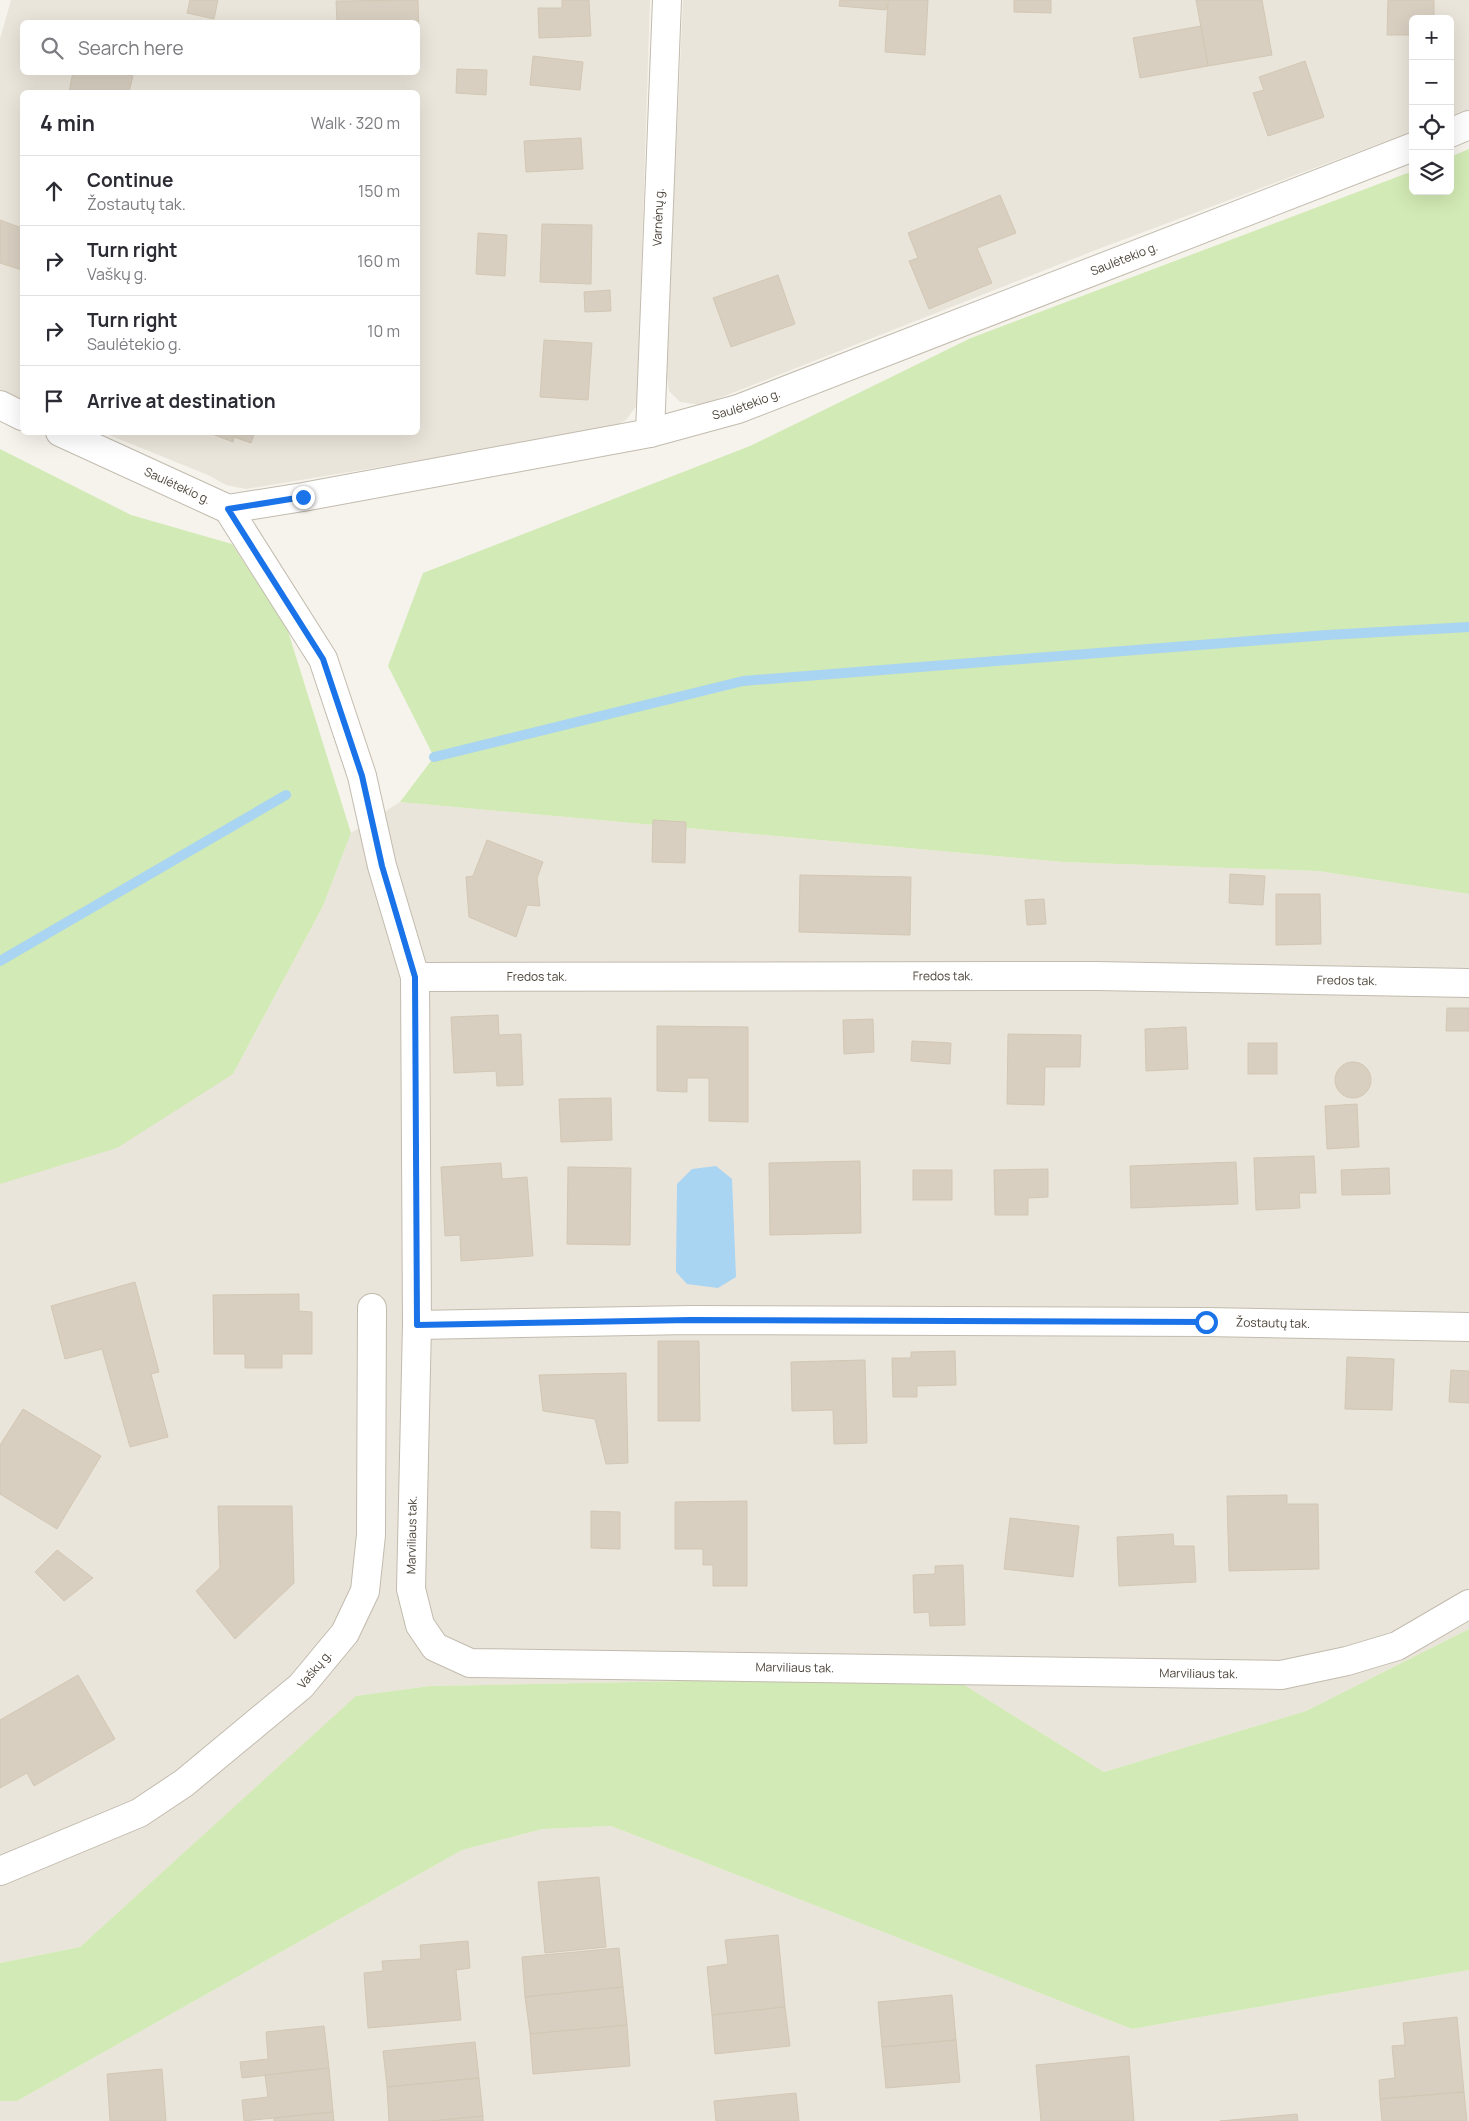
<!DOCTYPE html>
<meta charset="utf-8">
<style>
body{margin:0;font-family:Manrope,sans-serif;background:#f7f7f7;color:#2b2b33}
.controls{position:absolute;right:15px;top:15px;display:grid;overflow:hidden;border-radius:8px;box-shadow:0 5px 20px #0002}
.controls button{width:45px;height:45px;display:grid;place-items:center;padding:0;border:0;border-bottom:1px solid #e1e1e2;background:#fff;color:#2b2b33;font:25px sans-serif}
.stop{position:absolute;width:15px;height:15px;margin:-11px;border:4px solid #1a73e8;border-radius:50%;background:#fff}
.stop.end{background:#1a73e8;border-color:#fff;box-shadow:0 1px 5px #0008}
.list{margin:0;padding:0;list-style:none}
h2{display:flex;justify-content:space-between;align-items:center;height:65px;margin:0;padding:0 20px;font-size:21px}
h2 small{font-size:16px;font-weight:400;color:#7c7c81}
.list li{display:grid;grid-template-columns:32px 1fr auto;gap:15px;align-items:center;box-sizing:border-box;height:70px;padding:0 20px;border-top:1px solid #e1e1e2}
.list b{display:block;font-size:19px;white-space:nowrap}
.list p{margin:0;font-size:16px;white-space:nowrap;color:#7c7c81}
.list em{font-size:16px;font-style:normal;color:#7c7c81}
.icon{flex:none;width:28px;height:28px;fill:none;stroke:currentColor;stroke-width:2;stroke-linecap:round;stroke-linejoin:round}
.map{position:relative;flex:none;width:1469px;height:2121px;overflow:hidden}
.search{position:absolute;background:#fff;box-shadow:0 5px 20px #0002;left:20px;top:20px;width:400px;height:55px;display:flex;align-items:center;gap:12px;box-sizing:border-box;padding:0 18px;border-radius:8px;color:#7c7c81;font-size:19px}
.panel{position:absolute;background:#fff;box-shadow:0 5px 20px #0002;left:20px;top:90px;width:400px;height:345px;border-radius:8px}
.map>svg:first-child{display:block}
</style>
<div class="map">
<svg width="1469" height="2121" viewBox="0 0 1469 2121">
<rect width="100%" height="100%" fill="#f6f3ec"/>
<g fill="#eae5da" fill-rule="evenodd">
<path d="M11,0H650L637,405L626,420L605,430L246,489L226,485L208,475L104,433L418,432V92H22V399L0,390V39ZM22,22H418V72H22Z"/>
<path d="M683,0H1469V110L1450,117V19H1413V131L1101,248L702,405L680,402L669,391L666,371Z"/>
<path d="M400,802L1063,862L1318,871L1469,894V1629L1306,1711L1104,1772L950,1676L430,1686L357,1696L80,1947L0,1963V1184L233,1074L323,906L351,833Z"/>
<path d="M611,1826L1132,2029L1469,1970V2121H0V2101H17L462,1850L543,1829Z"/>
</g>
<g fill="#d2eab5">
<path d="M1469,149V894L1318,871L1063,862L400,802L434,757L388,666L423,573L750,446L971,338L1413,171V191H1450V157Z"/>
<path d="M0,449L131,515L232,544L287,628L351,833L323,906L233,1074L117,1148L0,1184Z"/>
<path d="M1469,1629V1970L1132,2029L611,1826L543,1829L462,1850L17,2101H0V1963L80,1947L356,1696L430,1686L950,1676L1104,1772L1306,1711Z"/>
</g>
<path fill="#a9d4f2" d="M716,1166L732,1179L736,1277L718,1288L687,1284L676,1272L677,1184L692,1169Z"/>
<g fill="none" stroke-linecap="round" stroke-linejoin="round">
<g stroke="#a9d4f2" stroke-width="10">
<path d="M434,757L743,681L1327,635L1469,627"/>
<path d="M0,961L286,795"/>
</g>
</g>
<g fill="#d8cfc1" stroke="#d3c7b4">
<path d="M190,0H218L214,19L187,13Z"/>
<path d="M418,0L419,34L418,22H337L336,1Z"/>
<path d="M562,0H589L591,36L539,38L538,8H562Z"/>
<path d="M840,0H887L886,10L839,6Z"/>
<path d="M888,0H928L925,55L885,52Z"/>
<path d="M1014,0H1051V13L1014,12Z"/>
<path d="M1196,0H1262L1272,55L1208,66Z"/>
<path d="M1388,0H1434V19H1413V35H1387Z"/>
<path d="M1201,26L1208,66L1140,78L1133,38Z"/>
<path d="M533,56L583,62L580,90L530,85Z"/>
<path d="M1305,61L1324,117L1268,136L1253,93L1264,90L1259,77Z"/>
<path d="M457,69L487,70L486,95L456,93Z"/>
<path d="M73,72H119L133,76L129,92H69Z"/>
<path d="M581,138L583,169L526,172L524,141Z"/>
<path d="M1000,195L1016,233L977,248L992,283L929,309L909,261L918,258L908,233Z"/>
<path d="M0,220L22,228V270L0,263Z"/>
<path d="M542,224L592,225L591,284L540,282Z"/>
<path d="M478,233L507,235L505,276L476,274Z"/>
<path d="M778,275L795,324L731,347L713,298Z"/>
<path d="M610,290L611,311L585,312L584,292Z"/>
<path d="M544,340L592,343L588,400L540,397Z"/>
<path d="M207,432H255L251,443L234,437L233,442Z"/>
<path d="M653,820L686,822L685,863L652,862Z"/>
<path d="M487,840L543,862L537,878L540,906L527,905L516,937L469,917L466,877L473,876Z"/>
<path d="M1230,874L1265,876L1263,905L1229,903Z"/>
<path d="M800,875L911,877L910,935L799,932Z"/>
<path d="M1276,894H1320L1321,944L1276,945Z"/>
<path d="M1044,899L1046,924L1027,925L1025,900Z"/>
<path d="M1447,1008H1469V1031H1446Z"/>
<path d="M498,1015L499,1035L521,1034L523,1085L497,1086L496,1071L454,1073L451,1017Z"/>
<path d="M873,1019L874,1052L844,1054L843,1020Z"/>
<path d="M657,1026L748,1027V1122L709,1121V1078H687V1092L657,1091Z"/>
<path d="M1186,1027L1188,1069L1146,1071L1145,1029Z"/>
<path d="M1008,1034L1081,1035L1080,1067H1045L1044,1105L1007,1104Z"/>
<path d="M912,1041L951,1043L950,1064L911,1061Z"/>
<rect x="1248" y="1043" width="29" height="31"/>
<circle cx="1353" cy="1080" r="18"/>
<path d="M611,1098L612,1140L561,1142L559,1099Z"/>
<path d="M1357,1104L1359,1147L1327,1149L1325,1106Z"/>
<path d="M1314,1156L1316,1193H1299L1300,1208L1256,1210L1254,1158Z"/>
<path d="M860,1161L861,1233L770,1235L769,1163Z"/>
<path d="M1236,1162L1238,1204L1131,1208L1130,1166Z"/>
<path d="M501,1163L502,1179L527,1177L533,1256L461,1261L460,1235L445,1236L441,1167Z"/>
<path d="M568,1167L631,1168L630,1245L567,1244Z"/>
<path d="M1389,1168L1390,1194L1342,1195L1341,1170Z"/>
<path d="M1048,1169V1197L1028,1198V1215H995L994,1170Z"/>
<rect x="913" y="1170" width="39" height="30"/>
<path d="M135,1282L159,1372L151,1374L168,1437L130,1447L102,1349L65,1359L51,1306Z"/>
<path d="M299,1294V1311L312,1312V1354H282V1368H245V1354H214L213,1295Z"/>
<path d="M658,1341H699L700,1421H658Z"/>
<path d="M955,1351L956,1385L917,1386V1397H893L892,1358H911V1352Z"/>
<path d="M1347,1357L1394,1359L1392,1410L1345,1409Z"/>
<path d="M865,1360L867,1443L834,1444L833,1410L792,1411L791,1362Z"/>
<path d="M1451,1370L1469,1371V1403L1449,1402Z"/>
<path d="M626,1373L628,1463L606,1464L595,1419L543,1411L539,1375Z"/>
<path d="M23,1409L101,1456L57,1529L0,1494V1445Z"/>
<path d="M1287,1495V1504H1318L1319,1569L1229,1571L1227,1496Z"/>
<path d="M747,1501V1586H713V1565H703V1549H675V1502Z"/>
<path d="M218,1506H292L294,1583L235,1639L196,1591L220,1568Z"/>
<path d="M591,1511L620,1512V1549L591,1548Z"/>
<path d="M1010,1518L1079,1526L1073,1577L1004,1569Z"/>
<path d="M1173,1534L1174,1546H1194L1196,1582L1119,1586L1117,1537Z"/>
<path d="M57,1550L93,1578L64,1601L35,1572Z"/>
<path d="M963,1565L965,1625L930,1626L929,1612L914,1613L913,1575L935,1574V1566Z"/>
<path d="M78,1675L115,1739L34,1786L27,1773L0,1788V1720Z"/>
<path d="M599,1877L606,1947L545,1953L538,1882Z"/>
<path d="M778,1935L785,2007L712,2015L707,1967L728,1964L725,1940Z"/>
<path d="M468,1941L470,1968L456,1970L461,2020L368,2028L364,1973L383,1971L382,1961L421,1959L420,1945Z"/>
<path d="M619,1948L623,1987L525,1997L522,1957Z"/>
<path d="M623,1987L627,2025L530,2034L525,1997Z"/>
<path d="M952,1995L956,2040L882,2047L878,2002Z"/>
<path d="M785,2007L790,2046L715,2054L712,2015Z"/>
<path d="M1457,2017L1464,2092L1380,2099L1379,2080L1395,2078L1392,2046L1405,2045L1403,2023Z"/>
<path d="M627,2025L630,2066L533,2074L530,2034Z"/>
<path d="M324,2026L329,2068L242,2078L240,2062L268,2059L266,2032Z"/>
<path d="M956,2040L960,2082L886,2088L882,2047Z"/>
<path d="M475,2042L479,2078L387,2087L383,2051Z"/>
<path d="M1129,2056L1134,2121H1041L1036,2065Z"/>
<path d="M329,2068L333,2112L244,2121L242,2100L268,2097L265,2075Z"/>
<path d="M162,2069L166,2121H110L107,2074Z"/>
<path d="M479,2078L483,2116L432,2121H389L387,2087Z"/>
<path d="M1464,2092L1467,2121H1382L1380,2099Z"/>
<path d="M796,2093L799,2121H716L714,2101Z"/>
<path d="M333,2112L334,2121H274V2118Z"/>
<path d="M1297,2114L1298,2121H1220Z"/>
<path d="M483,2116V2121H432Z"/>
</g>
<g fill="none" stroke-linecap="round" stroke-linejoin="round">
<defs>
<g id="street">
<path d="M1450,133L1469,125"/>
<path d="M0,405L22,416"/>
<path id="s1" d="M60,432L228,509L303,497L650,433L738,409L1413,147"/>
<path id="s2" d="M650,433L667,0"/>
<path id="s3" d="M228,509L323,659L362,776L382,866L415,977L417,1325L411,1589L420,1625L435,1647L470,1663L1281,1675L1347,1661L1397,1646L1469,1604"/>
<path id="s4" d="M415,977L1096,976L1469,983"/>
<path id="s5" d="M417,1325L691,1320L1206,1322L1469,1327"/>
<path id="s6" d="M0,1871L139,1813L184,1783L301,1686L345,1633L365,1591L371,1535L372,1308"/>
</g>
</defs>
<use href="#street" stroke="#c2bbae" stroke-width="30"/>
<use href="#street" stroke="#fff" stroke-width="28"/>
</g>
<g fill="none" stroke-linecap="round" stroke-linejoin="round">
<path stroke="#1a73e8" stroke-width="6" d="M303,497L228,509L323,659L362,776L382,866L415,977L417,1325L691,1320L1206,1322"/>
</g>
<g text-anchor="middle" stroke-width="4.5" stroke-linejoin="round" paint-order="stroke">
<g font-size="12" fill="#4b4439" stroke="#fff">
<text dy="4" stroke="none"><textPath href="#s2" startOffset="216">Varnėnų g.</textPath></text>
<text dy="4" stroke="none"><textPath href="#s1" startOffset="1119">Saulėtekio g.</textPath></text>
<text dy="4" stroke="none"><textPath href="#s1" startOffset="714">Saulėtekio g.</textPath></text>
<text dy="4" stroke="none"><textPath href="#s1" startOffset="129">Saulėtekio g.</textPath></text>
<text dy="4" stroke="none"><textPath href="#s4" startOffset="528">Fredos tak.</textPath></text>
<text dy="4" stroke="none"><textPath href="#s4" startOffset="122">Fredos tak.</textPath></text>
<text dy="4" stroke="none"><textPath href="#s4" startOffset="932">Fredos tak.</textPath></text>
<text dy="4" stroke="none"><textPath href="#s5" startOffset="856">Žostautų tak.</textPath></text>
<text transform="translate(412 1535) rotate(-89)" y="4">Marviliaus tak.</text>
<text dy="4" stroke="none"><textPath href="#s3" startOffset="1548">Marviliaus tak.</textPath></text>
<text dy="4" stroke="none"><textPath href="#s6" startOffset="378">Vaškų g.</textPath></text>
<text dy="4" stroke="none"><textPath href="#s3" startOffset="1952">Marviliaus tak.</textPath></text>
</g>
</g>
</svg>
<div class="controls">
<button>+</button>
<button>−</button>
<button><svg class="icon" aria-label="locate" viewBox="0 0 24 24"><circle cx="12" cy="12" r="6"/><path d="M12 2v4M12 18v4M2 12h4M18 12h4"/></svg></button>
<button><svg class="icon" aria-label="layers" viewBox="0 0 24 24"><path d="M12 4l9 5-9 5-9-5zM3 14l9 5 9-5"/></svg></button>
</div>
<div class="stop" style="left:1206px;top:1322px"></div>
<div class="stop end" style="left:303px;top:497px"></div>
<div class="search"><svg class="icon" aria-label="search" viewBox="0 0 24 24"><circle cx="10" cy="10" r="6"/><path d="M15 15l6 6"/></svg>Search here</div>
<section class="panel">
<h2>4 min<small>Walk · 320 m</small></h2>
<ul class="list">
<li><svg class="icon" aria-label="ahead" viewBox="0 0 24 24"><path d="M12 20V5M6 11l6-6 6 6"/></svg><div><b>Continue</b><p>Žostautų tak.</p></div><em>150 m</em></li>
<li><svg class="icon" aria-label="right" viewBox="0 0 24 24"><path d="M7 20v-9h11M14 6l5 5-5 5"/></svg><div><b>Turn right</b><p>Vaškų g.</p></div><em>160 m</em></li>
<li><svg class="icon" aria-label="right" viewBox="0 0 24 24"><path d="M7 20v-9h11M14 6l5 5-5 5"/></svg><div><b>Turn right</b><p>Saulėtekio g.</p></div><em>10 m</em></li>
<li><svg class="icon" aria-label="arrive" viewBox="0 0 24 24"><path d="M6 21V4h12l-3 4 3 4H6"/></svg><div><b>Arrive at destination</b></div></li>
</ul>
</section>
</div>
